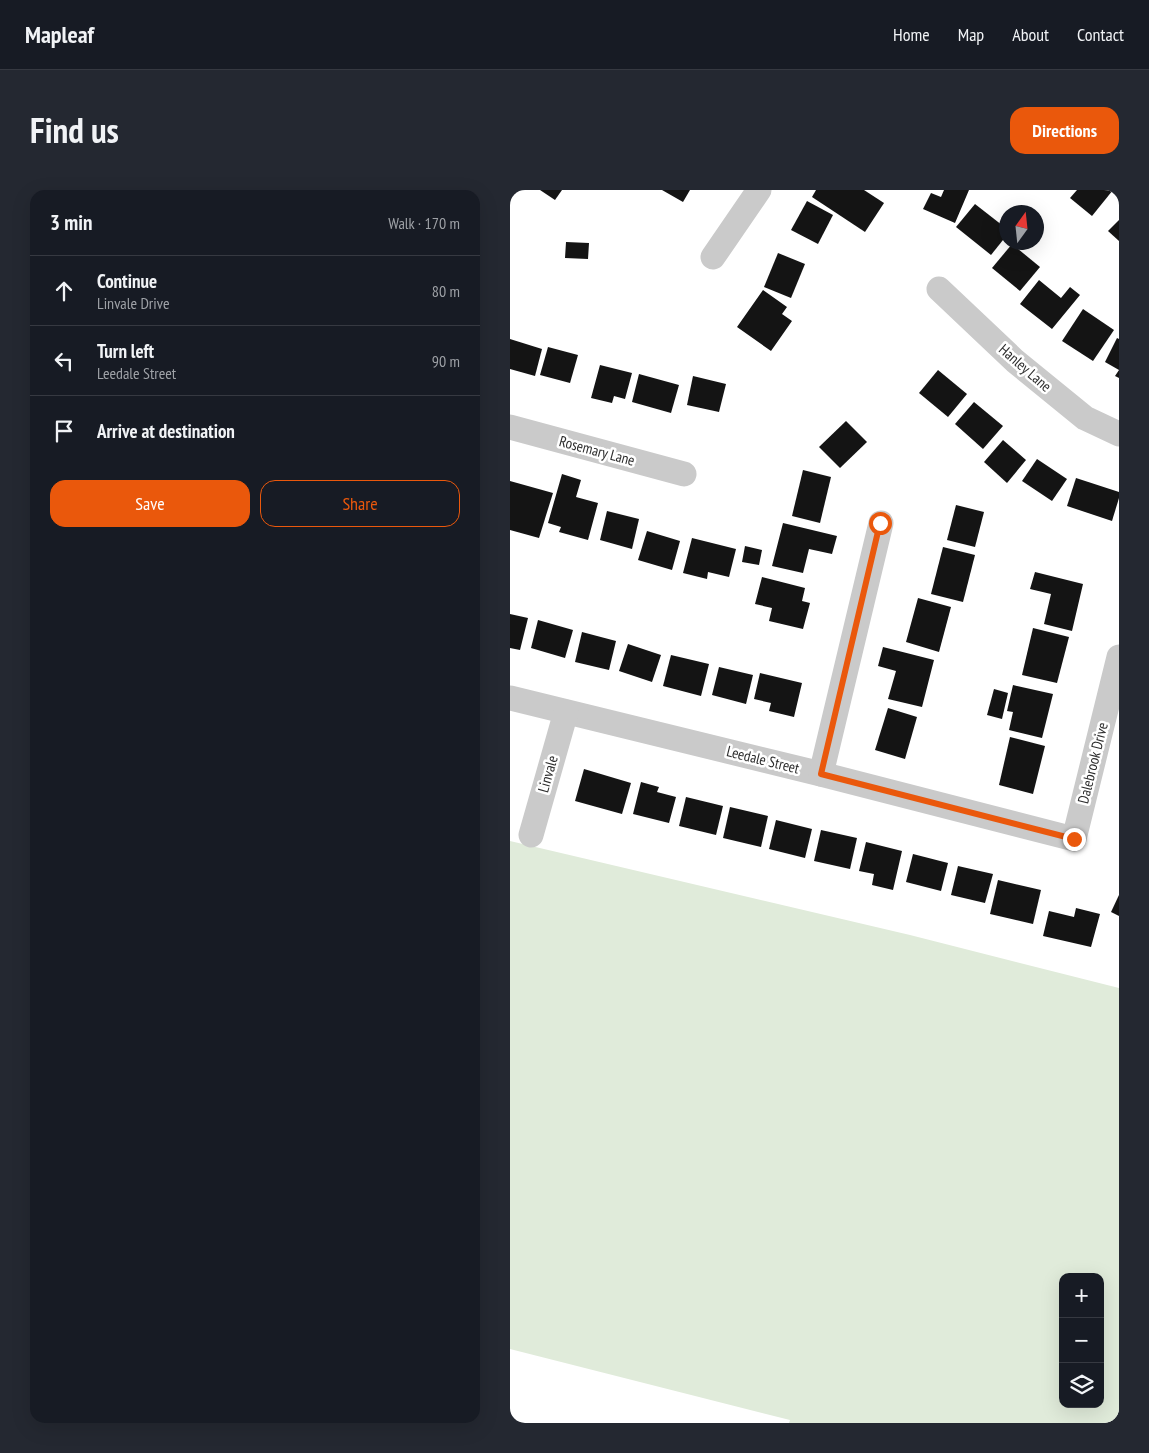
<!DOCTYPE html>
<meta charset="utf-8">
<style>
body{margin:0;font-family:"PT Sans Narrow",sans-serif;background:#242831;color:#f1f3f6}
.controls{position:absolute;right:15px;bottom:15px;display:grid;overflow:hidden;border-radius:10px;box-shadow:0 5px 20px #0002}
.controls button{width:45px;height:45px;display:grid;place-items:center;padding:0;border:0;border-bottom:1px solid #363941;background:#171b24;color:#f1f3f6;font:25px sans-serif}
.compass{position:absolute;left:489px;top:15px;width:45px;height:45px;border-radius:50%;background:#171b24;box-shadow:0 5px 20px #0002;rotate:15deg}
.stop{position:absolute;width:15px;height:15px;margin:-11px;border:4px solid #ea580c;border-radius:50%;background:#fff}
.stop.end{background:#ea580c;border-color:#fff;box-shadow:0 1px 5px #0008}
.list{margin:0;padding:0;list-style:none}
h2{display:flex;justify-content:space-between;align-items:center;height:65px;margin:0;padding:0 20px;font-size:21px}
h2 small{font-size:16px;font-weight:400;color:#9ea1a6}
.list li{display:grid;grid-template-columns:32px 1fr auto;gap:15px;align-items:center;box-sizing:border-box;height:70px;padding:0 20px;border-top:1px solid #363941}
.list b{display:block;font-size:19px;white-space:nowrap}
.list p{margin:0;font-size:16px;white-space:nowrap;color:#9ea1a6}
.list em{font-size:16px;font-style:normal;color:#9ea1a6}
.actions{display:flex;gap:10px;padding:15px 20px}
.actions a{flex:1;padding:11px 0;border:1px solid #ea580c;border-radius:15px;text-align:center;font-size:18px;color:#ea580c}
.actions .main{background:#ea580c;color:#fff}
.icon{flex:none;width:28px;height:28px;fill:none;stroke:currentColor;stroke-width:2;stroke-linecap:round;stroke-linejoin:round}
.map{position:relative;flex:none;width:609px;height:1233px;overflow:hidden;border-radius:15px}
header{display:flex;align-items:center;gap:30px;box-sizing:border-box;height:70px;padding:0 25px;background:#171b24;border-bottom:1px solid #363941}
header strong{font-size:24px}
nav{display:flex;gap:28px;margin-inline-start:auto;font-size:18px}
.intro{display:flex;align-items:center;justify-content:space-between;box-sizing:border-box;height:120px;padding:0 30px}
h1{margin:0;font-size:35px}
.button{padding:12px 22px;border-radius:15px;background:#ea580c;color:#fff;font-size:18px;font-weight:700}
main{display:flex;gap:30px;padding:0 30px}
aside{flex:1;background:#171b24;border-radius:15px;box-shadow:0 5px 20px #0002}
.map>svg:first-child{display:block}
</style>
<header>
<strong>Mapleaf</strong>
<nav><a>Home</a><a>Map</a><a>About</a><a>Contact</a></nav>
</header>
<div class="intro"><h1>Find us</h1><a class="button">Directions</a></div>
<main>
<aside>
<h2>3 min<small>Walk · 170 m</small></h2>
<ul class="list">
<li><svg class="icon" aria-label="ahead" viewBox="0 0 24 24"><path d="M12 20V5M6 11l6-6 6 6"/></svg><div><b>Continue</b><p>Linvale Drive</p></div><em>80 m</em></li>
<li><svg class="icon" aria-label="left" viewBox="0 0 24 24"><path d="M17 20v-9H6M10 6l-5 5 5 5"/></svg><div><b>Turn left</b><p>Leedale Street</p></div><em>90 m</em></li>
<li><svg class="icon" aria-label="arrive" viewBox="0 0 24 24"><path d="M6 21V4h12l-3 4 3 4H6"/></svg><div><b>Arrive at destination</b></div></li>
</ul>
<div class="actions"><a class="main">Save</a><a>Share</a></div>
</aside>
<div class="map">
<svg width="609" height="1233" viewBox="0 0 609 1233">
<rect width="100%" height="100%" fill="#fff"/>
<path fill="#e0ebda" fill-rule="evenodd" d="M0,651L400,745L609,798V1233H279L280,1230L0,1159ZM553,1087H590V1214H553Z"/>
<g fill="#141414">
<path d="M30,0H52L45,10Z"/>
<path d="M152,0H180L173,12Z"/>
<path d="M306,0H354L374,13L355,42L302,7Z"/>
<path d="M434,0H459L445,33L413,19L421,3L431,7Z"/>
<path d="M567,0H603L582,26L560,8Z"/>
<path d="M297,11L323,25L308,54L281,40Z"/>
<path d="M465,14L497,39V45L481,65L446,37Z"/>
<path d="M609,30V51L598,41Z"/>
<path d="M56,52L79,53L78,69L55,68Z"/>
<path d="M502,54L530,77L510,101L482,78Z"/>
<path d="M268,63L295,74L281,108L254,97Z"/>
<path d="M529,90L551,108L560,97L570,105L542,139L510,114Z"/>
<path d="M253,100L277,117L272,124L282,131L261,161L227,137Z"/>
<path d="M573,119L604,140L583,171L552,151Z"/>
<path d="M607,148L609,149V188L605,186L609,180L595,172Z"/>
<path d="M0,149L32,159L25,186L0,179Z"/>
<path d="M38,157L68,165L60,193L30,185Z"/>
<path d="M90,175L122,183L115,209L104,206L102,213L81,208Z"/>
<path d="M428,180L457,204L438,227L409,203Z"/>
<path d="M129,184L169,195L161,223L122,212Z"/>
<path d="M183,186L216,194L209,222L177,215Z"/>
<path d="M464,212L493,236L473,259L445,234Z"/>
<path d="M336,231L357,252L330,278L309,257Z"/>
<path d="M493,250L516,270L497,293L474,272Z"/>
<path d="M527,269L557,289L542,311L512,291Z"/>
<path d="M293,280L321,287L310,333L282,326Z"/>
<path d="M52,284L71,290L66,307L88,313L78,350L49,342L51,337L38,333Z"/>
<path d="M566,288L609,302V308L602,331L557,316Z"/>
<path d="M0,291L43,303L29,348L0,340Z"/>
<path d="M446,315L474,322L465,357L437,350Z"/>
<path d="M97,321L129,329L122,359L90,350Z"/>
<path d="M273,333L327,346L322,364L299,359L293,383L262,376Z"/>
<path d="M137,341L170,351L162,380L128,370Z"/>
<path d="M182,348L226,359L219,387L198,382L197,389L173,383Z"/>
<path d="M235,356L252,360L249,375L232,372Z"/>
<path d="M433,357L465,365L453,412L421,404Z"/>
<path d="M525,382L573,394L562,441L534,434L541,404L520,399Z"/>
<path d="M252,387L295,398L292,411L300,413L293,439L259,431L262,418L245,414Z"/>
<path d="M408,408L441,417L429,462L396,452Z"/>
<path d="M0,424L18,428L10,460L0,458Z"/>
<path d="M28,430L63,440L55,468L21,458Z"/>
<path d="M523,438L559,447L547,493L512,485Z"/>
<path d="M72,442L106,451L99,480L65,472Z"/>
<path d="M118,454L151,465L142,492L109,481Z"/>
<path d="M373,457L424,470L412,517L378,509L386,481L368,476Z"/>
<path d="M161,465L199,474L191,506L153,496Z"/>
<path d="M209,477L243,485L236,514L202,505Z"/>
<path d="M250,483L292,493L284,527L259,521L261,513L244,509Z"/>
<path d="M503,495L543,504L532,548L499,540L503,522L497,521Z"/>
<path d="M484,499L498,503L492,529L477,525Z"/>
<path d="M378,518L407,527L395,569L365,560Z"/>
<path d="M500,547L535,556L523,604L489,595Z"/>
<path d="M74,579L121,593L112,624L65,611Z"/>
<path d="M131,592L149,597L147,602L166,607L159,633L123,624Z"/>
<path d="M176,607L213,616L206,645L169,636Z"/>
<path d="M220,617L258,626L251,657L213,648Z"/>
<path d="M266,630L302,639L295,668L259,659Z"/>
<path d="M311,640L347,648L340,679L304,671Z"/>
<path d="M356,652L392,661L383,700L362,695L364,684L349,681Z"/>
<path d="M403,664L438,673L431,701L396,692Z"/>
<path d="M448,676L483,684L475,713L441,705Z"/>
<path d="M488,690L531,700L523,734L480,724Z"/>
<path d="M609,705V726L601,722Z"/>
<path d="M566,718L590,724L581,757L533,746L539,721L564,727Z"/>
</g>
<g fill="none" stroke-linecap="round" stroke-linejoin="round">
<g stroke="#cacaca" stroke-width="25">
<path d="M203,67L249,0"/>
<path d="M429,99L505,171L575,228L609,244"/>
<path d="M0,237L174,284"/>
<path d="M0,508L311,584L564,649L609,467"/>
<path d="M311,584L371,333"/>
<path d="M21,645L56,522"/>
</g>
</g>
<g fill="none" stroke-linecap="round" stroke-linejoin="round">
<path stroke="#ea580c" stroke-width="6" d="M370,333L311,584L564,649"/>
</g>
<g text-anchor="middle" stroke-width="5" stroke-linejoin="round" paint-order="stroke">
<g font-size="15" fill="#2d2d2d" stroke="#fff">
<text transform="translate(515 178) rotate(41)" y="5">Hanley Lane</text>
<text transform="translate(87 261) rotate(15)" y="5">Rosemary Lane</text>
<text transform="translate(253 570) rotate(14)" y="5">Leedale Street</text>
<text transform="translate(583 573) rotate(-76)" y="5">Dalebrook Drive</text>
<text transform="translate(38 584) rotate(-74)" y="5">Linvale</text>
</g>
</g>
</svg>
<div class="controls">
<button>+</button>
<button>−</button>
<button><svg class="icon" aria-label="layers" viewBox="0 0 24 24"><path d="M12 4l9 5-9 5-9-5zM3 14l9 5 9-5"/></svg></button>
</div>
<svg class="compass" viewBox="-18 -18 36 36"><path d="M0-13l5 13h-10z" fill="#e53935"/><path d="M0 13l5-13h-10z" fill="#9ea1a6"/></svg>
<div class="stop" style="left:370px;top:333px"></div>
<div class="stop end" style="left:564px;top:649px"></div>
</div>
</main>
